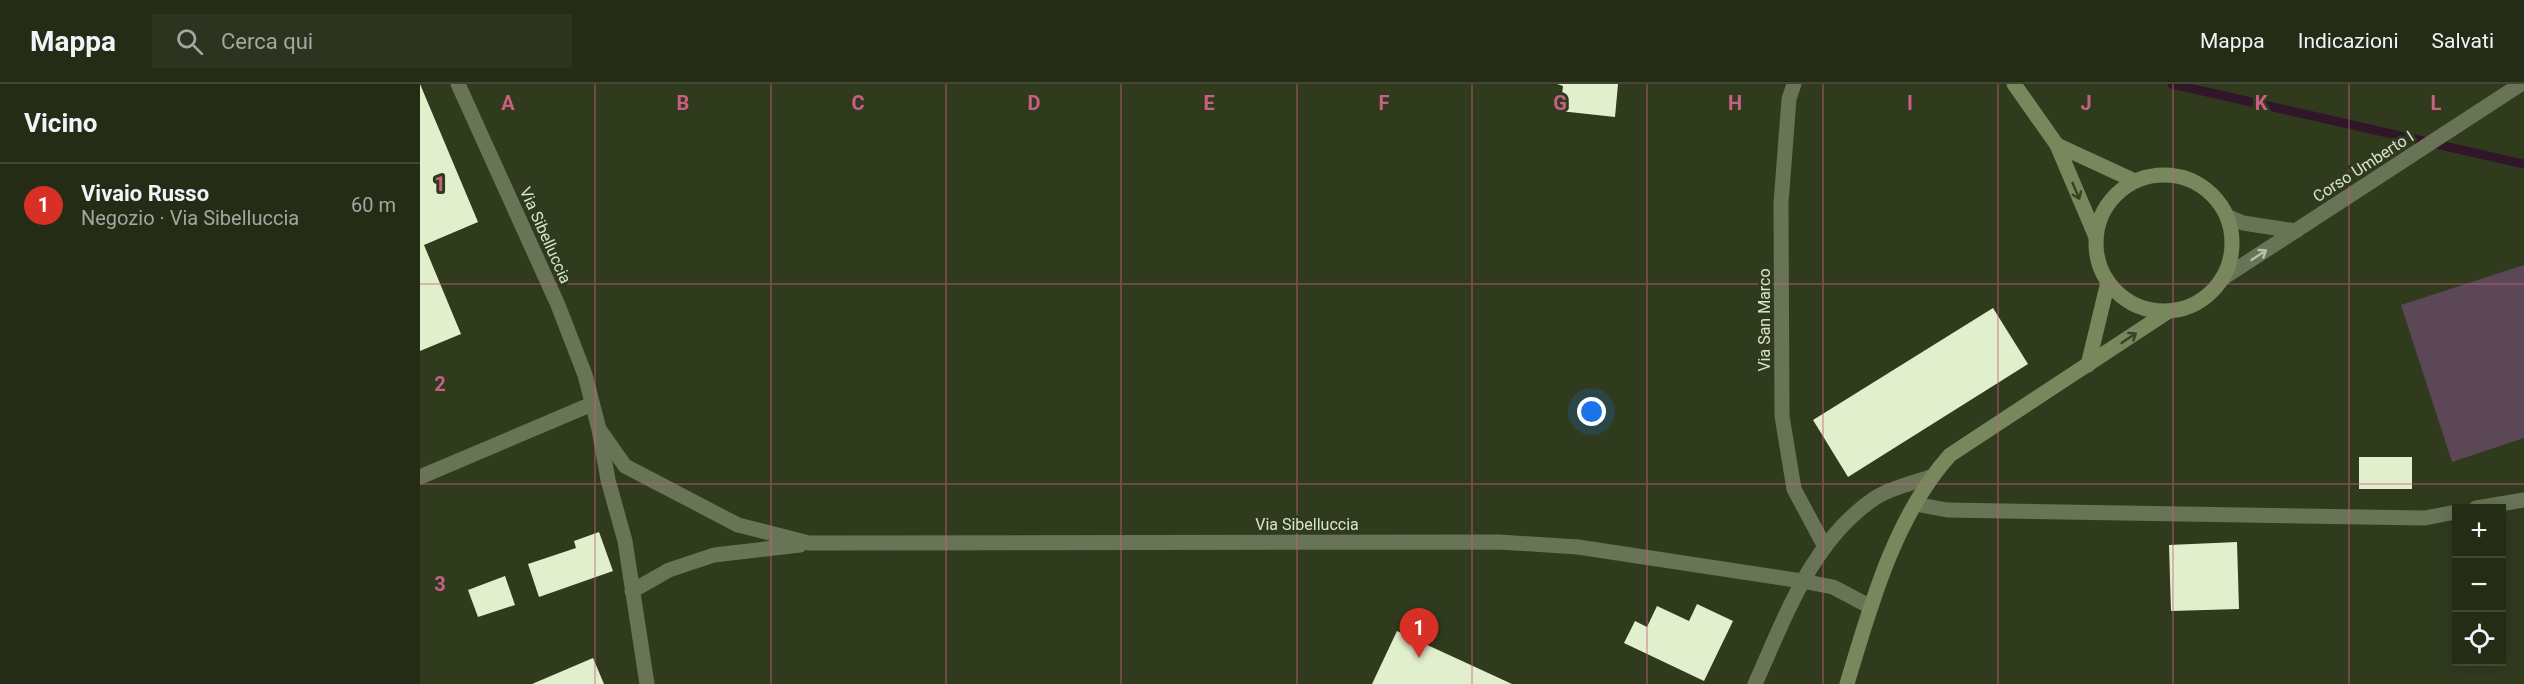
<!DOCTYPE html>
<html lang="it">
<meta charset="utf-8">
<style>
body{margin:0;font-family:Roboto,sans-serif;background:#2c341f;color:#f1f3f6}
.controls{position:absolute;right:18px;bottom:18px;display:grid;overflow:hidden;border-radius:0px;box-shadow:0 3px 15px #0003}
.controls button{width:54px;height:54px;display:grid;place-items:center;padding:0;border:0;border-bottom:2px solid #414835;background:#242c16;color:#f1f3f6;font:30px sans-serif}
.you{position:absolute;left:1172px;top:328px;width:21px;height:21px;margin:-15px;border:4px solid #fff;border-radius:50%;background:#1a73e8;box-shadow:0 0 0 9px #1a73e833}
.badge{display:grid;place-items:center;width:39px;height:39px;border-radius:50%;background:#d93025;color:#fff;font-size:20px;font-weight:700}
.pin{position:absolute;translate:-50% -50px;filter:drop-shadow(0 2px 3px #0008)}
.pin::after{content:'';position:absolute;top:32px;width:21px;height:18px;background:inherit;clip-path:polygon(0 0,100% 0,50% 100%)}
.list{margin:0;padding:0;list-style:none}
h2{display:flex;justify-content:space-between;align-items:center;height:78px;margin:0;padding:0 24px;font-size:26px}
h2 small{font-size:20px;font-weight:400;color:#a3a7a1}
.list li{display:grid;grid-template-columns:39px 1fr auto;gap:18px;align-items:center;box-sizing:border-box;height:84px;padding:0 24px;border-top:2px solid #414835}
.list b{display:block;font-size:22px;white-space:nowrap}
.list p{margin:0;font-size:20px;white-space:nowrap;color:#a3a7a1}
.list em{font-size:20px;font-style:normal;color:#a3a7a1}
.icon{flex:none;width:33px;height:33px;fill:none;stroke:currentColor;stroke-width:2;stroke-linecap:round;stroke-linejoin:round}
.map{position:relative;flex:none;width:2104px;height:600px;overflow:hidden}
header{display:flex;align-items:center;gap:36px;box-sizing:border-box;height:84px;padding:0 30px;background:#242c16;border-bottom:2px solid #414835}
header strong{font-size:28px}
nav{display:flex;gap:33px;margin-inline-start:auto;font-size:21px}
.search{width:420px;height:54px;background:#2c341f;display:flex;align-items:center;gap:15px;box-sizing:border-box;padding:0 21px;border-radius:0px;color:#a3a7a1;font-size:22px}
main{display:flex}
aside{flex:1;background:#242c16}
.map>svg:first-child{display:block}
</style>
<header>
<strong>Mappa</strong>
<div class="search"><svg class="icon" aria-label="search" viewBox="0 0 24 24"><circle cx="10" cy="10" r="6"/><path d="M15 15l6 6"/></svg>Cerca qui</div>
<nav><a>Mappa</a><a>Indicazioni</a><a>Salvati</a></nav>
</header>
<main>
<aside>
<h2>Vicino<small></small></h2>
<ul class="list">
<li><span class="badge">1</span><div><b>Vivaio Russo</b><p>Negozio · Via Sibelluccia</p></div><em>60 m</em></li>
</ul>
</aside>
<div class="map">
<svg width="2104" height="600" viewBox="0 0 2104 600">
<rect width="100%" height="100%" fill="#303b1e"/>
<path fill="#5b4756" d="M2104,181V354L2032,378L1981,221Z"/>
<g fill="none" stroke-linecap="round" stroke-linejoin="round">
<path stroke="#31162a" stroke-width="9" d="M1752,0L2104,80"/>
</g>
<g fill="#e1efcc">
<path d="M0,0L58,138L4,161L41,250L0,267Z"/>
<path d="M1137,0H1198L1195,33L1140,27L1143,2Z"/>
<path d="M1573,224L1608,280L1428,393L1393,336Z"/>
<rect x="1939" y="373" width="53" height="32"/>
<path d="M179,448L193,487L119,513L108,480L156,464L154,457Z"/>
<path d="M1817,458L1819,525L1751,527L1749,461Z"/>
<path d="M85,492L95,521L58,533L48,506Z"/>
<path d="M1277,520L1313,537L1284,597L1204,559L1215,537L1227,543L1237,522L1269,537Z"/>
<path d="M977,547L1092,600H952Z"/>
<path d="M173,574L184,600H112Z"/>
</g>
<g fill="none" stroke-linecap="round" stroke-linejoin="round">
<path stroke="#687455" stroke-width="15" d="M1374,0L1369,15L1361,119L1362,332L1374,405L1405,463"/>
<g stroke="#687455" stroke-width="15">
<path d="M38,0L138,221L165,291L179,345L188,396L205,457L227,600"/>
<path d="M1807,132L1823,139L1876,147"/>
<path d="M1803,194L2101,0"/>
<path d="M179,345L205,382L318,441L389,459L1079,458L1158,463L1382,497L1413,503L1451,523"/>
<path d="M0,393L172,320"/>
<path d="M1495,420L1527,426L2005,434L2036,428"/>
<path d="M2056,424L2104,416"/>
<path d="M212,507L249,486L294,471L380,461"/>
<path d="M1335,600C1365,534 1391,457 1455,414C1470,404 1493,399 1510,393"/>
</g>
<g stroke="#77885c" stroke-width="15">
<path d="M1594,0L1637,61L1676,153"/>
<path d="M1637,61L1715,97"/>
<circle cx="1744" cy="159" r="68"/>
<path d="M1668,281L1688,198"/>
<path d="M1427,600C1450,523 1475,432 1530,371L1749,227"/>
</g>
</g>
<defs><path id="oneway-shaft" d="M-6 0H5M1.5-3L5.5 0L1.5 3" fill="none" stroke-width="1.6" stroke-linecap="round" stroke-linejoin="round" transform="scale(1.5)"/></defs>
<g stroke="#374324">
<use href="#oneway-shaft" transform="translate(1656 107) rotate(67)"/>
<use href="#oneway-shaft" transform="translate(1709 254) rotate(-34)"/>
</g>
<use stroke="#b8c1ac" href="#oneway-shaft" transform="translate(1839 171) rotate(-33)"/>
<path fill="none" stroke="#ca5f84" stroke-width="1.5" stroke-opacity="0.55" d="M175,0V600M351,0V600M526,0V600M701,0V600M877,0V600M1052,0V600M1227,0V600M1403,0V600M1578,0V600M1753,0V600M1929,0V600M0,200H2104M0,400H2104"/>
<g text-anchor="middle" stroke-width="6" stroke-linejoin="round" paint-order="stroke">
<g font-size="16" fill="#dae2d1" stroke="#303b1e">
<text transform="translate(1943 82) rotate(-33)" y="6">Corso Umberto I</text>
<text transform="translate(126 151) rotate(66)" y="6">Via Sibelluccia</text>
<text transform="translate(1344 236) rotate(-90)" y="6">Via San Marco</text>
<text x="887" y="446">Via Sibelluccia</text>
</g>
</g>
<g font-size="20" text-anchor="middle" font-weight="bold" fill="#ca5f84" stroke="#303b1e" stroke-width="6" stroke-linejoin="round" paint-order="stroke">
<text x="88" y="26">A</text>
<text x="263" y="26">B</text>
<text x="438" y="26">C</text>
<text x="614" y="26">D</text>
<text x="789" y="26">E</text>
<text x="964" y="26">F</text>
<text x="1140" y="26">G</text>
<text x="1315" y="26">H</text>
<text x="1490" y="26">I</text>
<text x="1666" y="26">J</text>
<text x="1841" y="26">K</text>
<text x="2016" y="26">L</text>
<text x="20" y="107">1</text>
<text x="20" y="307">2</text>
<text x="20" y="507">3</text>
</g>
</svg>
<div class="controls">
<button>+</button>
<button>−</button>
<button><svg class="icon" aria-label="locate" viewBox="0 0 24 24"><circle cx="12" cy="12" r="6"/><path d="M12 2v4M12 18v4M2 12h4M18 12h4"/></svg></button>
</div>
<div class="you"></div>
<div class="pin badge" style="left:999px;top:574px">1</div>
</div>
</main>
